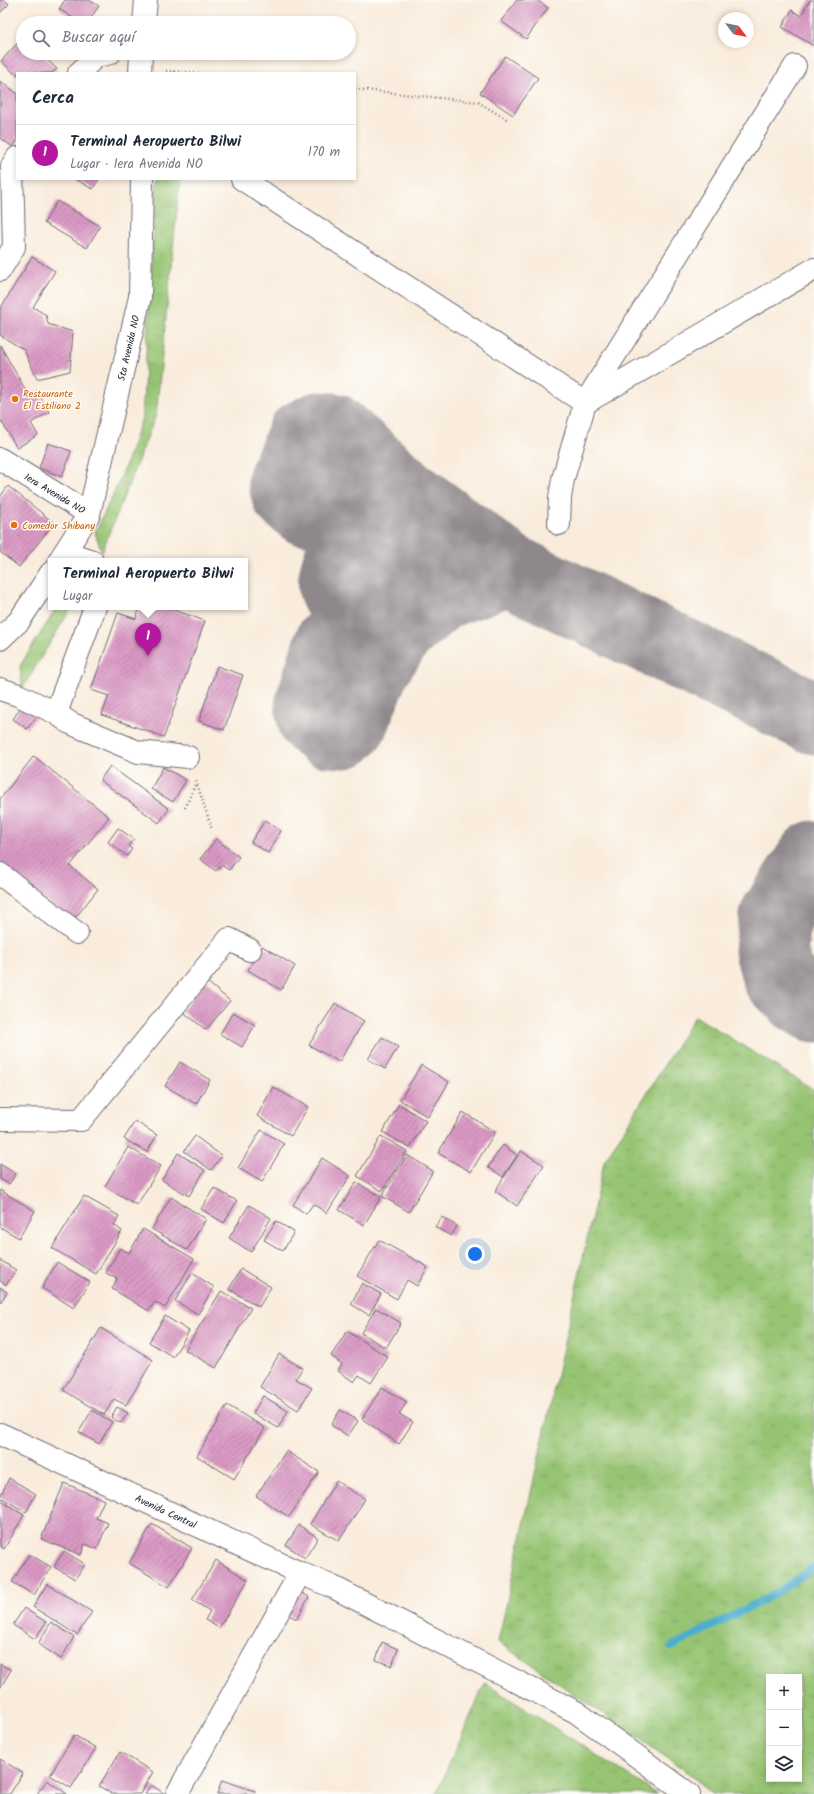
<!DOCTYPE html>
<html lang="es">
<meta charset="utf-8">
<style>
body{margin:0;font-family:Kalam,sans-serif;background:#f2f2f3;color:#1f2937}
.controls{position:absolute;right:12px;bottom:12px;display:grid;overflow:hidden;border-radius:0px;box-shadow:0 2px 6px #0003}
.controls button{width:36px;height:36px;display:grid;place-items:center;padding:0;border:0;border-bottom:1px solid #e0e1e3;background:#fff;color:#1f2937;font:20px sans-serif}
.compass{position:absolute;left:718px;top:12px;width:36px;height:36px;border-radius:50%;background:#fff;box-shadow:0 2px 6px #0003;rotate:122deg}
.you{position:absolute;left:475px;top:1254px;width:14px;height:14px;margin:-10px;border:3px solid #fff;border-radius:50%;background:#1a73e8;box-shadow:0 0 0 6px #1a73e833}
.badge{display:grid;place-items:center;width:26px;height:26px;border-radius:50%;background:#b5179e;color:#fff;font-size:13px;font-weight:700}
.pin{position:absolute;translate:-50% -33px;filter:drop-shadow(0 1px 2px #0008)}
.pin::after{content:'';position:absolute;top:21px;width:14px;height:12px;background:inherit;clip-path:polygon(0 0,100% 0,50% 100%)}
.popup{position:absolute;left:48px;top:558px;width:200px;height:52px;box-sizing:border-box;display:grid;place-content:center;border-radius:0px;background:#fff;filter:drop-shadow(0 1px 3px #0005);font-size:13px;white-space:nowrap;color:#747a83}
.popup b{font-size:15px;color:#1f2937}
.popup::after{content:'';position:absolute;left:50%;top:100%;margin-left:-8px;border:8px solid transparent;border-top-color:#fff}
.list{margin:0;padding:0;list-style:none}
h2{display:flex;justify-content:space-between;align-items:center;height:52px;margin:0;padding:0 16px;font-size:17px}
h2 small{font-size:13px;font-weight:400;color:#747a83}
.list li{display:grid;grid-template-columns:26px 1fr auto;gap:12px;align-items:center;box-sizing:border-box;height:56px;padding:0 16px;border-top:1px solid #e0e1e3}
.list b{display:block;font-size:15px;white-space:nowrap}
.list p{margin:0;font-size:13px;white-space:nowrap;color:#747a83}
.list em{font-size:13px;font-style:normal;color:#747a83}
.icon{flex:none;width:22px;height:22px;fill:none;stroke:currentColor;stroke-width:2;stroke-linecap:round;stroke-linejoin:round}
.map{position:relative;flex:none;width:814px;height:1794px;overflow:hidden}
.search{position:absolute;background:#fff;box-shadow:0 2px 6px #0003;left:16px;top:16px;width:340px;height:44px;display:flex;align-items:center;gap:10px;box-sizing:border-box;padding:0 14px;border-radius:22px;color:#747a83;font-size:15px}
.panel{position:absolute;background:#fff;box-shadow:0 2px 6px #0003;left:16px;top:72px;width:340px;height:108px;border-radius:0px}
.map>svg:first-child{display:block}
</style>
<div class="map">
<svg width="814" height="1794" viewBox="0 0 814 1794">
<defs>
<pattern id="grass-tufts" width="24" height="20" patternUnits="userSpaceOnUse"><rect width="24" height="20" fill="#97c473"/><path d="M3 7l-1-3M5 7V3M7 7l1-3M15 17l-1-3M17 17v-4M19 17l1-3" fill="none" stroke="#82a864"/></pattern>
<pattern id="building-hatch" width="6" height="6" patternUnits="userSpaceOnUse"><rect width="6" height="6" fill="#da9ac4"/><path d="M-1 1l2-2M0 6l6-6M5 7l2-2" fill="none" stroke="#b07da0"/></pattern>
</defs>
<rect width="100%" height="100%" fill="#fdfcf7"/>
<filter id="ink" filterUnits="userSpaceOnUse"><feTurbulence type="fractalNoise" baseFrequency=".025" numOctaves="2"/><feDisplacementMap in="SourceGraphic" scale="8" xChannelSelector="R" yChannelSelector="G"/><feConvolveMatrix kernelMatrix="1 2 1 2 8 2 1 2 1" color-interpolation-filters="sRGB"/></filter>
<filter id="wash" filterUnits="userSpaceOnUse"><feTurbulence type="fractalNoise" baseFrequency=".012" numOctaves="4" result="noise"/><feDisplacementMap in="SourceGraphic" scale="16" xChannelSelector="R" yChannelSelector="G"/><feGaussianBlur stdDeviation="0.9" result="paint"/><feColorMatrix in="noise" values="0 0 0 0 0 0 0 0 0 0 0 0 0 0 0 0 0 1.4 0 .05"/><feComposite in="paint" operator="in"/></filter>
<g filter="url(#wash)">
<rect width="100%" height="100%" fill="#f9ecdc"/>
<g fill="url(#grass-tufts)" stroke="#5c7357" fill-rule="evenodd">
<path d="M157,179H180L156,415L102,552L95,533L122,475L142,418Z"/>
<path d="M57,607H72L22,689L20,666Z"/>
<path d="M695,1016L814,1090V1794H712L692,1775L498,1642L604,1162ZM769,1677H799V1779H769Z"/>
<path d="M485,1683L657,1794H436Z"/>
</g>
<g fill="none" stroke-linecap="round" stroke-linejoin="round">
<path stroke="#4caecb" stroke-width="8" d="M671,1647L775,1594L814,1567"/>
<g stroke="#8e878c" stroke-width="73">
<path d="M405,493L305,509L288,495L284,481L303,436L319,428L332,429L405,493L508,569L440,594L331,642L311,705L314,721L326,731L344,732L351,724L374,667L400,629L440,594"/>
<path d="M413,562L382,578L357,602C334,599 331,590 337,569C339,561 341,555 346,549L444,557L508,569L814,718"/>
<path d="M814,857L776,916L771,950L778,976L799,997L814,1006"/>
</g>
</g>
<g id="blocks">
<g fill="url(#building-hatch)">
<path d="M0,0H5L9,4L0,13Z"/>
<path d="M65,0H89L99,6L87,23H81L59,9Z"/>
<path d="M517,0H537L548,8L526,39L501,21Z"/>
<path d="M810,0H814V46L782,27L792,10L801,16Z"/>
<path d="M23,37V53H40L57,69L52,73H17V76L1,61Z"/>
<path d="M505,56L538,78L513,115L480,93Z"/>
<path d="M0,81L17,93V141L13,147L0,138Z"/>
<path d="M74,179H99L93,189Z"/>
<path d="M57,201L100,226L87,248L44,223Z"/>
<path d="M32,257L55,271L33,307L46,315L48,324L73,332L70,371L37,379L24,350L0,335V309Z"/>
<path d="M0,345L29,396L37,391L49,412L31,423L38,435L17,448L0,419Z"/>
<path d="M48,443L71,451L62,477L39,468Z"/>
<path d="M8,486L54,523L19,567L0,552V497Z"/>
<path d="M140,607H166L205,621L164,737L102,715L109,696L91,690L118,613L136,619Z"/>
<path d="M217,666L243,675L224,730L199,721Z"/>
<path d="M23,704L38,715L27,729L13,719Z"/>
<path d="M34,756L109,817L70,866L98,889L72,922L0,864V799Z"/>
<path d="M110,766L169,809L159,823L100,780Z"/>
<path d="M163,767L186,780L173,802L151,789Z"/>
<path d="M265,820L281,831L268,853L251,842Z"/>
<path d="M118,828L134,839L128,846L132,849L127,856L108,842Z"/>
<path d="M216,839L239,857L229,870L221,865L216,871L200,859Z"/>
<path d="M262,946L295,966L281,990L248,970Z"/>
<path d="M206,981L230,1001L206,1030L182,1011Z"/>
<path d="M335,1003L364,1021L339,1062L309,1045Z"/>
<path d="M233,1012L255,1025L242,1047L220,1034Z"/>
<path d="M382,1037L398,1047L385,1069L368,1059Z"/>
<path d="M180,1062L210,1080L196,1104L165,1086Z"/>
<path d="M421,1065L449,1082L428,1117L400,1100Z"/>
<path d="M273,1087L308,1107L291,1136L257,1116Z"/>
<path d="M399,1104L426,1121L410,1148L383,1132Z"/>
<path d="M463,1112L495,1132L471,1172L438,1153Z"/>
<path d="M135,1121L157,1135L147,1152L124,1139Z"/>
<path d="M261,1130L284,1144L262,1182L238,1168Z"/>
<path d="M195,1136L222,1156L211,1170L184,1151Z"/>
<path d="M381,1136L407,1151L382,1191L357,1176Z"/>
<path d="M503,1145L517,1155L503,1177L488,1167Z"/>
<path d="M128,1147L161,1166L137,1205L105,1186Z"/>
<path d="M521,1151L544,1165L517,1206L495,1191Z"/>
<path d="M178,1153L205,1170L189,1196L162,1180Z"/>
<path d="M407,1155L433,1171L409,1212L382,1196Z"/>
<path d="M322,1158L350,1176L327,1213L313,1204L306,1214L293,1205Z"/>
<path d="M0,1164L16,1174L9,1184L0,1179Z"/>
<path d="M356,1182L381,1197L364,1225L339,1210Z"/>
<path d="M214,1188L237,1201L224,1223L201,1209Z"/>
<path d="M0,1190L35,1211L19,1238L0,1227Z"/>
<path d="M84,1196L119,1216L114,1225L122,1231L96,1274L52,1248Z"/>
<path d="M171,1197L206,1219L187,1250L152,1229Z"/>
<path d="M249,1205L271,1218L251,1252L229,1238Z"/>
<path d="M442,1217L457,1226L451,1236L435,1227Z"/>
<path d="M276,1221L294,1232L283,1251L264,1240Z"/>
<path d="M143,1229L194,1259L165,1308L155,1302L149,1311L112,1289L117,1279L106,1273L120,1248L129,1253Z"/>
<path d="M379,1240L428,1267L417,1286L407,1280L397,1299L357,1276Z"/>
<path d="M0,1260L16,1270L6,1285L0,1281Z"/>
<path d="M57,1262L90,1282L74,1308L42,1288Z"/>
<path d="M241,1269L271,1287L259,1307L229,1289Z"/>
<path d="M192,1273L214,1287L198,1314L175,1301Z"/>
<path d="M362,1283L381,1294L369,1315L351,1304Z"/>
<path d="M0,1287L7,1292L0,1303Z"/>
<path d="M221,1291L251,1308L216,1368L185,1350Z"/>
<path d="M376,1308L401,1323L386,1348L361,1333Z"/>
<path d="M165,1316L189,1331L173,1357L149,1342Z"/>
<path d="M101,1328L153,1360L126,1405L114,1399L104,1415L63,1390Z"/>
<path d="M347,1331L388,1357L371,1383L359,1375L354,1382L338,1371L342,1364L331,1356Z"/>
<path d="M279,1354L302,1368L296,1379L312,1388L298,1410L260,1387Z"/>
<path d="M382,1387L407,1402L399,1414L413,1422L399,1444L362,1419Z"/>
<path d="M263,1396L288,1411L278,1428L253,1413Z"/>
<path d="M227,1405L265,1428L234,1479L197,1456Z"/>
<path d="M117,1407L128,1413L121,1423L111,1417Z"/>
<path d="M92,1410L112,1422L99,1444L79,1432Z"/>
<path d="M340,1410L358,1421L348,1436L331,1425Z"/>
<path d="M286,1451L319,1472L289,1517L256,1496Z"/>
<path d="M9,1478L36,1494L26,1512L0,1497Z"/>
<path d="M336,1481L365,1499L339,1541L310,1524Z"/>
<path d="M64,1483L104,1500L96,1518L108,1523L97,1549L85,1544L81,1555L41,1539Z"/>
<path d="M0,1500L24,1515L4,1549L0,1546Z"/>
<path d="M152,1524L192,1548L169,1587L129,1563Z"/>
<path d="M299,1525L318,1538L305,1558L286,1545Z"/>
<path d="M64,1551L85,1564L75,1579L54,1567Z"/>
<path d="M29,1554L51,1567L34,1595L12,1582Z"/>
<path d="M216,1560L248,1580L219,1628L205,1620L210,1611L192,1600Z"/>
<path d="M47,1584L92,1612L77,1635L33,1607Z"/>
<path d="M295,1589L309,1597L297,1619L283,1612Z"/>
<path d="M24,1608L46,1622L35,1639L13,1625Z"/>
<path d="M51,1622L74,1637L61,1659L38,1644Z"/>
<path d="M382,1642L398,1649L392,1666L376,1660Z"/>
<path d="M0,1664L11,1670L0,1688Z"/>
<path d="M74,1735L96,1748L71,1788L50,1775Z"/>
<path d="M120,1752L153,1772L140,1794H112L99,1786Z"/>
<path d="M0,1759L23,1773L10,1794H0Z"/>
<path d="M47,1780L67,1794H37Z"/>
<path d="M222,1780L255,1791L254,1794H217Z"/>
<path d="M151,1785L165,1794H145Z"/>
</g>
</g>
</g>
<g filter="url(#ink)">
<use href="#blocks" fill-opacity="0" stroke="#6d6973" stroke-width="1"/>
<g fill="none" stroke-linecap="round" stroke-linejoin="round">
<defs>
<g id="minor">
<path d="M144,23L146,0"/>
<path d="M79,73L95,57L110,53"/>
<path d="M140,73L141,53"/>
<path d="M242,179L585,403L814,269"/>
<path d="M0,270L14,247L12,166L17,158"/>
<path d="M0,459L89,514"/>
<path d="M559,524L560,498L563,479L585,403L795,66"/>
<path d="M65,552L92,561"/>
<path d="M59,561L89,514L140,297L142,179"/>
<path d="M0,639L19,621L51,573"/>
<path d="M0,689L18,695L56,713L70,723L138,752L188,757"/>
<path d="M56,713L95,607"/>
<path d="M0,874L77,933"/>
<path d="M0,1119L81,1120L229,939L250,950"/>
<path d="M0,1434L300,1573L333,1587L576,1712L689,1794"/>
<path d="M177,1794L300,1573"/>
</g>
</defs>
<use href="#minor" stroke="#6d6973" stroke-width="24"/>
<g stroke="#6d6973" stroke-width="2.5" stroke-dasharray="1 3" stroke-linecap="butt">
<path d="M166,71L199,73"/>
<path d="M355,89L478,102L508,120"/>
<path d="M196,781L212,829"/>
<path d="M185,808L196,783"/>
</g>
<use href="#minor" stroke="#fff" stroke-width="22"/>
</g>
</g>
<g fill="#e8710a" stroke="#fdfcf7" stroke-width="1.5">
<circle cx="15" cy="399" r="4"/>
<circle cx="14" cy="525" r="4"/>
</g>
<g text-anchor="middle" stroke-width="3" stroke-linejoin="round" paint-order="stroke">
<g font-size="10" fill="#22223b" stroke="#fdfcf7">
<text transform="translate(128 348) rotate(-77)" y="4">5ta Avenida NO</text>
<text transform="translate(55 493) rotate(31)" y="4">1era Avenida NO</text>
<text transform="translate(166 1511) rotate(25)" y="4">Avenida Central</text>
</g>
<g font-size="10" fill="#c56008" stroke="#fdfcf7" text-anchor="start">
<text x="23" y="397">Restaurante<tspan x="23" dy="12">El Estiliano 2</tspan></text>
<text x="22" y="529">Comedor Shibany</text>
</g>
</g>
</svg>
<div class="controls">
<button>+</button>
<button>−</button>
<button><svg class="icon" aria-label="layers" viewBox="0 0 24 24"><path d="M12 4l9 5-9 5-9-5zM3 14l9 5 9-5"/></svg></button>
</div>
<svg class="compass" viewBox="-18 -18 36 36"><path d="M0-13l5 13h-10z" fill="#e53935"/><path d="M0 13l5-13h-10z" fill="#747a83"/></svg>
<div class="you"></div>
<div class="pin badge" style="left:148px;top:656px">1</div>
<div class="popup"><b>Terminal Aeropuerto Bilwi</b>Lugar</div>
<div class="search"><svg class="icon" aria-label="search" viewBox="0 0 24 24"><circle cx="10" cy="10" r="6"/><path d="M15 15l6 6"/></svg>Buscar aquí</div>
<section class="panel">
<h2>Cerca<small></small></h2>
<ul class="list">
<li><span class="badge">1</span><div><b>Terminal Aeropuerto Bilwi</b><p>Lugar · 1era Avenida NO</p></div><em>170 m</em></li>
</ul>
</section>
</div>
